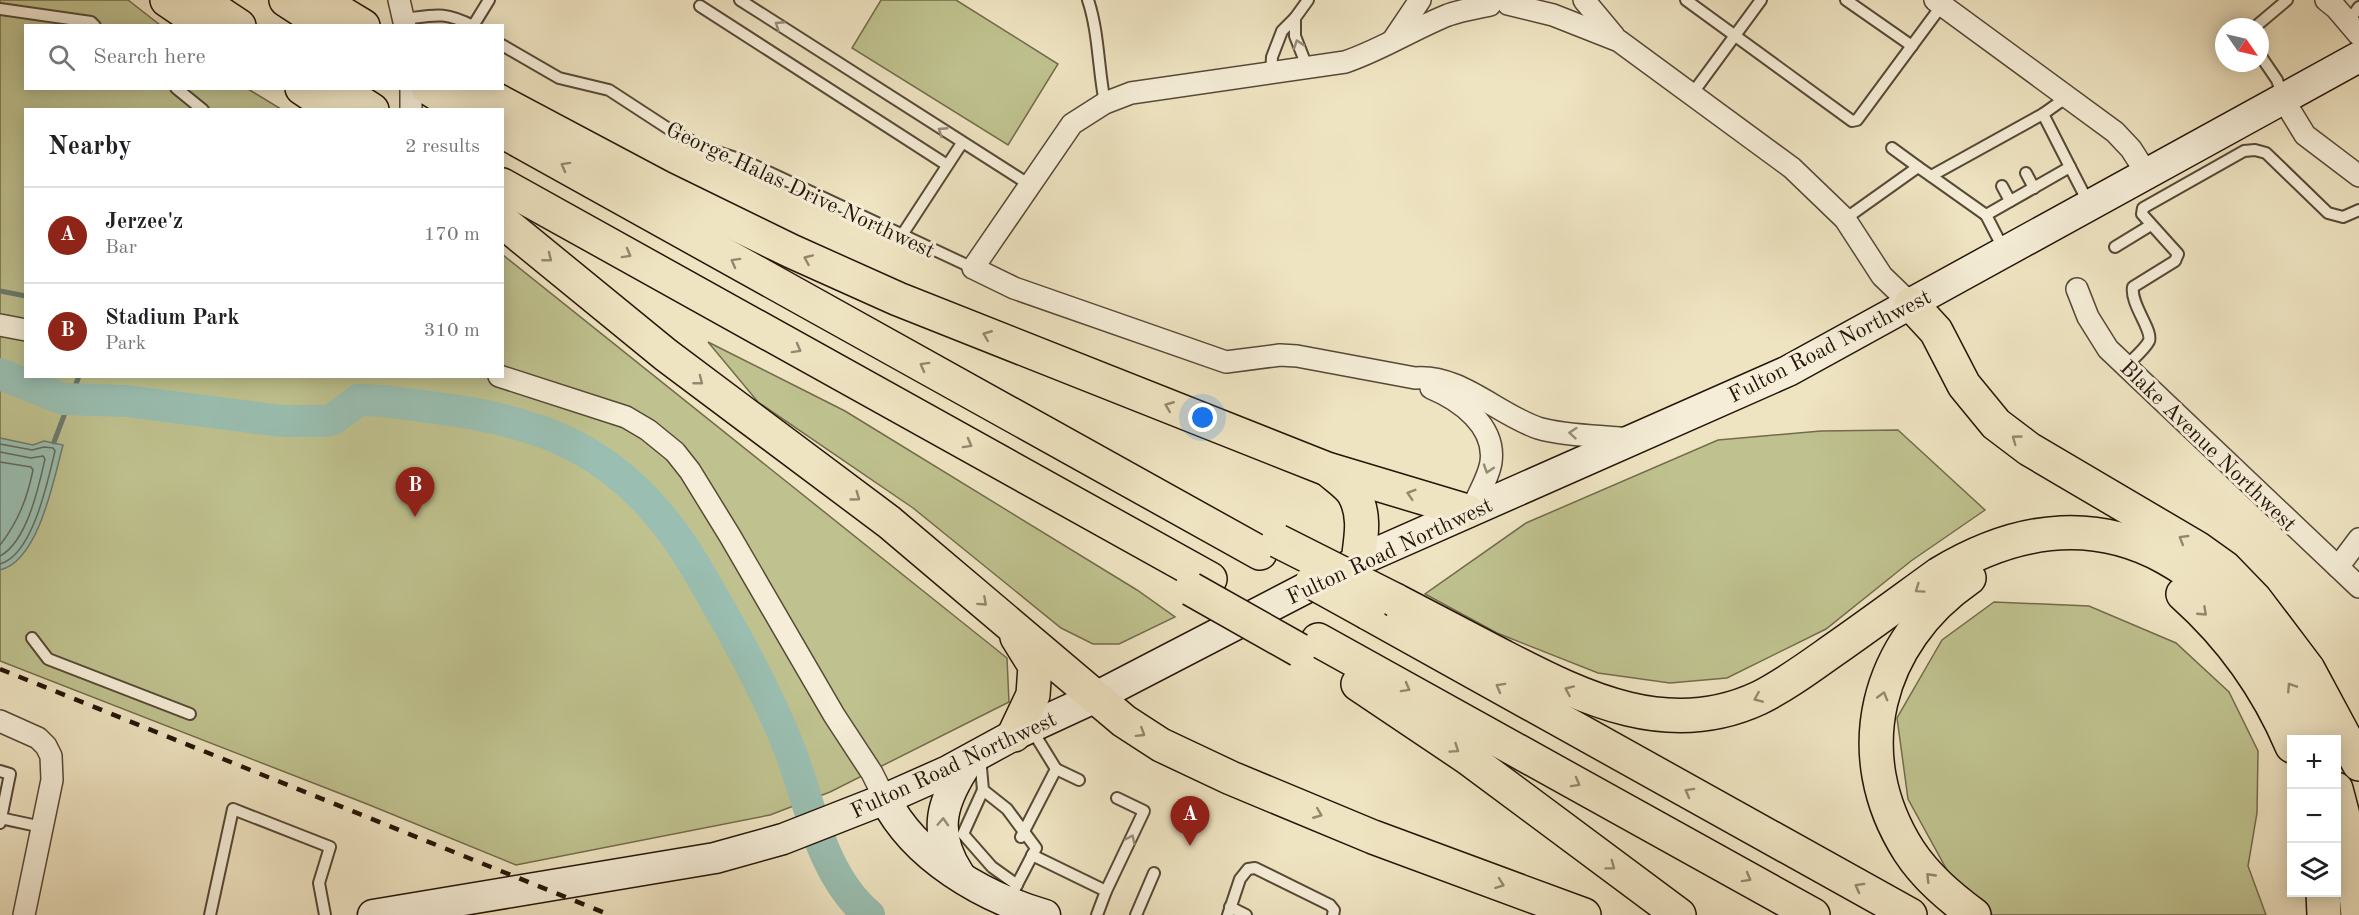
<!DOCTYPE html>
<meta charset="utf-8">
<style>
body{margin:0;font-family:"Old Standard TT",serif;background:#f2f2f2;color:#202124}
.controls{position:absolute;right:18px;bottom:18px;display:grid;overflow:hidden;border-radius:0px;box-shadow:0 3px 15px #0003}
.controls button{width:54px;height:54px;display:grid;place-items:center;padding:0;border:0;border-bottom:2px solid #e0e0e0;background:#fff;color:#202124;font:30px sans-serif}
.compass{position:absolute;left:2215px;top:18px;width:54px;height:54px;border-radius:50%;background:#fff;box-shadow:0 3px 15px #0003;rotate:124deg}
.you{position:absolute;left:1203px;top:418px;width:21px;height:21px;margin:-15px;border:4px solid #fff;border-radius:50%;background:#1a73e8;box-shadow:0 0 0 9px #1a73e833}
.badge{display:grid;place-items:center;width:39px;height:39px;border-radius:50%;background:#8f2418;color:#fff;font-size:20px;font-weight:700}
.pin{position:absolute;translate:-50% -50px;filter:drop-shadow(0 2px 3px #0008)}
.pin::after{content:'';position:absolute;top:32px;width:21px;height:18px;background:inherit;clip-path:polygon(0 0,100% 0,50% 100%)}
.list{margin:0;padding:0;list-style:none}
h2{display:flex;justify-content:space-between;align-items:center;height:78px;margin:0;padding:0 24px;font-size:26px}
h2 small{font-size:20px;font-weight:400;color:#757577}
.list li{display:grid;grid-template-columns:39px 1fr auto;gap:18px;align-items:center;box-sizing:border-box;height:96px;padding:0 24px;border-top:2px solid #e0e0e0}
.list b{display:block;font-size:22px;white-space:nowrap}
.list p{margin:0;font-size:20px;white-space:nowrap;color:#757577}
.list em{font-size:20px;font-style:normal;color:#757577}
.icon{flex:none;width:33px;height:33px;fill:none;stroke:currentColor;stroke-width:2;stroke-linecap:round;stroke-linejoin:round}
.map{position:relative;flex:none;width:2359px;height:915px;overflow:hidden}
.search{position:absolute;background:#fff;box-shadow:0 3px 15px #0003;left:24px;top:24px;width:480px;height:66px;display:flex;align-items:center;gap:15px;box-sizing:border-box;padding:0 21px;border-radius:0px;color:#757577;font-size:22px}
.panel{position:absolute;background:#fff;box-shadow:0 3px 15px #0003;left:24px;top:108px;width:480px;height:270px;border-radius:0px}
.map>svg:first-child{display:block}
</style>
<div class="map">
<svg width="2359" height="915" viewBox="0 0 2359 915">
<rect width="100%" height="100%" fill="#efe4c2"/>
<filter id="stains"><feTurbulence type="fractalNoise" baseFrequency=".00333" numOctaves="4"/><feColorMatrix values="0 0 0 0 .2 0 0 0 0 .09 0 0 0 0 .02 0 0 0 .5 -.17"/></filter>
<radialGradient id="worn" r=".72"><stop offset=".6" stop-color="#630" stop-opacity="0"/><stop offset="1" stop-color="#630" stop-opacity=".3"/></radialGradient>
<g fill="#bfc28f" stroke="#726c4b" stroke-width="1.5">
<path d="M0,0H128L160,25L26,26V88L248,89L281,109L26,110V376H502L503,255L1007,658L1009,702L830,792L770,815L516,865L367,804L0,661Z"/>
<path d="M881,0H956L1058,64L1008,145L852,48Z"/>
<path d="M708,342L845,411L1137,590L1175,617L1119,644H1093L1061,628L913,508L758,402Z"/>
<path d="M1898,430L1985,510L1911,561L1826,629L1727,678L1670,683L1598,673L1497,633L1425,594L1526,523L1718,440L1821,431Z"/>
<path d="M1994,602L2089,606L2176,643L2229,692L2258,751L2257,813L2248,866L2266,915H1993L1953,881L1908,799L1897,718L1942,640Z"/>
</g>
<path fill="#9abfb2" stroke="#6b7b6e" stroke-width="1.5" d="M0,438L33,445L44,441L63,445C54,478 39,561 0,570Z"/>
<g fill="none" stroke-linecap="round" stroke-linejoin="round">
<g stroke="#5f6a5c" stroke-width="1.5">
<path d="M0,444L32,450L44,447L53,448L55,451C48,480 33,555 0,564"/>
<path d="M0,452L31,458L43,456L45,459C39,486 27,542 0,556"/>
<path d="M0,462L31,467L33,470C27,499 18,522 0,545"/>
</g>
<g stroke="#6b7b6e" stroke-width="5">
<path d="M0,291L26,296"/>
<path d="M54,442L79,376"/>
</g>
<path stroke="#9abfb2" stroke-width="32" d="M0,374L63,399L127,401L281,421H327L333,419L359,400C384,399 411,405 436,408C543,421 619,452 681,544C695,564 706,585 718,606C746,654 771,701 791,753C811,807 822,876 869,915"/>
<defs>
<g id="lane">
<path d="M740,0L1030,185"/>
<path d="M1088,0C1099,33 1098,69 1105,103"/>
<path d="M1686,0L1852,121L1857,120L1942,5"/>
<path d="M1846,0L1912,46"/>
<path d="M700,6L947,165"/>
<path d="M0,9L91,22L95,26"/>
<path d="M1295,18V36L1308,69"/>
<path d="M405,19C435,15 444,11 473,26"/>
<path d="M2348,22L2359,7"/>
<path d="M473,26L489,0"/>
<path d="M2255,27L2287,0"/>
<path d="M502,45L559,78L609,90L675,133L711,150L745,161L973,268"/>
<path d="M2260,55L2277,80L2283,97"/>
<path d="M1271,74L1272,57L1282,31L1295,18L1308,0"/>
<path d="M176,88L203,110"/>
<path d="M1692,94L1761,0"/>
<path d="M2043,114L2070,167"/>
<path d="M1892,148L1918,167"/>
<path d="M2026,173L2034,188"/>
<path d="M1931,176L1986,215L2070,167L2088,202"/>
<path d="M2002,186L2010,201"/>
<path d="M1986,215L2004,250"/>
<path d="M1845,219L1918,167L1931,176L2043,114L2067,97"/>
<path d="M902,235L962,143"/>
<path d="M2115,247L2151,225"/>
<path d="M2126,366C2133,359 2145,349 2149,341C2153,330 2130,304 2133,287L2175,261L2178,254L2142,214L2143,208L2244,151L2255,150L2266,153L2328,213L2343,217L2359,210"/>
<path d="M32,638L48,659L190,714"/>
<path d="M980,757L983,790L1007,809L1036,848L1009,900"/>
<path d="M1056,769L1079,780"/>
<path d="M0,771L10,774L0,823"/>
<path d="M983,790L963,834L992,867L1017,885"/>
<path d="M0,818L42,827"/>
<path d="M1021,837L1056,769L1032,730"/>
<path d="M1032,855L1106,891L1097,915"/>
<path d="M1106,891L1144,811L1117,798"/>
<path d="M1230,907L1246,915"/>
<path d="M210,915L233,809L330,847L319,883L325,915"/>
<path d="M1136,915L1154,873"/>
<path d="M1228,915L1240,879L1248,869L1255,868L1330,905L1334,910L1333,915"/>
</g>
<g id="street">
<path d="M399,0L405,26"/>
<path d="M1584,0L1614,36"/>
<path d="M1935,0L2115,132L2131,149L2147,174"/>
<path d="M2326,0L2336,8L2359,35"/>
<path d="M1508,4L1553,15L1619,41L1792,168L1845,219L1882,276L1911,304"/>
<path d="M1490,5C1476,8 1462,10 1448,15C1413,29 1381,50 1345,62L1131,93L1105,103L1072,124L973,268L1014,288L1226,362L1280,355L1297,356L1415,378C1460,374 1497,414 1538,428C1564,436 1603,436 1630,439"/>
<path d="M1393,40L1420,0"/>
<path d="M411,88V110"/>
<path d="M2283,99L2305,135L2359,176"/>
<path d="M2077,289L2088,317L2108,349L2359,587"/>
<path d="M0,325L26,330"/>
<path d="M499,376L626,417L648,430L675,452L690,471L730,536L834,715L872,773L885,799"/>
<path d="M1431,388C1460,400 1496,426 1491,462C1489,477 1478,494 1472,509"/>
<path d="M2338,567L2359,539"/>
<path d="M0,721L38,738L46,746L51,756L52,780L24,915"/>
</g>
<g id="secondary">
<path d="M885,799C915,858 983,897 1045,915"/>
<path d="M959,874C931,831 942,800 969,760"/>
<path d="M373,915L715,858L783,839L885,799L948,771L1014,735L1094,698L1358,561L1788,371L2359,57"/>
</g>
<g id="highway">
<path d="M167,0L205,26"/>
<path d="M200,0L239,26"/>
<path d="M286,0L326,26"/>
<path d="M320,0L363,26"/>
<path d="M302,88L335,110"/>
<path d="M338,88L372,110"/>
<path d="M428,88L464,110"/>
<path d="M474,88L660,187L791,251L898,299L1327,469L1467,511"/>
<path d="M502,131L1260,553"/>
<path d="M502,185L1210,579"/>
<path d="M502,221L666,355L889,522L1124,721L1161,745L1231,778L1373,837L1584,915"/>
<path d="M1911,304L1936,331L1964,385L1996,424L2029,449L2197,548L2225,568L2255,599L2308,669L2359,764"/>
<path d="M1329,470C1336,477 1349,485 1354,494C1366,515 1361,538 1358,561"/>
<path d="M1969,578C1876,642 1847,754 1909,851C1926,877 1950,897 1974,915"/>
<path d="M2183,594C2230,636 2267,687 2292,746"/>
<path d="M1395,600C1432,619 1468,638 1504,657C1585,699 1669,740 1759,698C1785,685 1808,668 1832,651C1868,626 1903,600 1939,574C2114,468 2242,581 2318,740"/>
<path d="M1368,613L1910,915"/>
<path d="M1318,640L1813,915"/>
<path d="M1358,684L1468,758L1679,915"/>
<path d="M1014,735L1033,695L1035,666L1017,637"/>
<path d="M2336,789L2351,846L2358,915"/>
<path d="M2323,892L2324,915"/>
</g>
</defs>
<use href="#lane" stroke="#574936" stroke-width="14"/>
<use href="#street" stroke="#574936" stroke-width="24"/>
<use href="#secondary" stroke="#241507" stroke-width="33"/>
<use href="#highway" stroke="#241507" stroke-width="36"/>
<use href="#lane" stroke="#f5edd7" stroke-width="10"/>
<use href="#street" stroke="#f5edd7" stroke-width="21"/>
<use href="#secondary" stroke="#f5edd7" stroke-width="30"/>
<use href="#highway" stroke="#efe4c2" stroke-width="33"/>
<path stroke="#241507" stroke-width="4.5" stroke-dasharray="10 10" stroke-linecap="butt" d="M0,669L610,915"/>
<defs>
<g id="highway-bridge">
<path d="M1278,541L1395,600"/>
<path d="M1312,582L1368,613"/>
<path d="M1191,589L1299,650"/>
</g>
</defs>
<use href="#highway-bridge" stroke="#241507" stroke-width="36" stroke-linecap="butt"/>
<use href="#highway-bridge" stroke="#efe4c2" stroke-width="33"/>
</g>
<defs><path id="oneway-chevron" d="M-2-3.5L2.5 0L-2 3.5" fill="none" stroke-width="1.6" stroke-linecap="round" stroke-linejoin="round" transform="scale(1.5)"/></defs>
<g stroke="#978c79">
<use href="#oneway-chevron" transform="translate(779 25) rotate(-147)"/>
<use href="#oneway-chevron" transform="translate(1298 44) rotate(-109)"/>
<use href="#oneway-chevron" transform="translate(942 131) rotate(-147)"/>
<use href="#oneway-chevron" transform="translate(1573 433) rotate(-175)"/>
<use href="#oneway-chevron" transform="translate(1488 469) rotate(108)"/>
<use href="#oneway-chevron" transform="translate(943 822) rotate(-87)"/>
<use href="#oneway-chevron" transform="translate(1131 839) rotate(-65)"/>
</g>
<g stroke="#94876e">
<use href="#oneway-chevron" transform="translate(565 166) rotate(-151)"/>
<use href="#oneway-chevron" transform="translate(627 254) rotate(29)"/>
<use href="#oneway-chevron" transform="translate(548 258) rotate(39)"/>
<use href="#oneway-chevron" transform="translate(808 259) rotate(-156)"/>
<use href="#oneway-chevron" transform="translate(735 262) rotate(-151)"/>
<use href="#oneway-chevron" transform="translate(987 335) rotate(-158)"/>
<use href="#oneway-chevron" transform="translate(797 349) rotate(29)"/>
<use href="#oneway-chevron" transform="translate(924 366) rotate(-151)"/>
<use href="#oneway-chevron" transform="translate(699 381) rotate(38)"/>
<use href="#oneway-chevron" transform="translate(1169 406) rotate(-158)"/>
<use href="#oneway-chevron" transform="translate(2016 439) rotate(-144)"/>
<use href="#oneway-chevron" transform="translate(968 444) rotate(29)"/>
<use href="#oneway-chevron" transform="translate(1411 494) rotate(-163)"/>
<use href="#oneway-chevron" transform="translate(856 497) rotate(36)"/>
<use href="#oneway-chevron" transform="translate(2183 539) rotate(-149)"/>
<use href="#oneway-chevron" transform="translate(1919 589) rotate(145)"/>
<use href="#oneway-chevron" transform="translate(983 602) rotate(42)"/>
<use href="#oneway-chevron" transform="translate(2203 612) rotate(43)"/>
<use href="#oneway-chevron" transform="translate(1500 687) rotate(-151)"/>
<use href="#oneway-chevron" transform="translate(2291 687) rotate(-123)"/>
<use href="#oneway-chevron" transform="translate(1406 688) rotate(29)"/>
<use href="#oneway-chevron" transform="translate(1569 690) rotate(-156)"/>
<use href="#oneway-chevron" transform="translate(1883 696) rotate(-74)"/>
<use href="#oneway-chevron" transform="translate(1758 698) rotate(157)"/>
<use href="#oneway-chevron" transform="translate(1141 733) rotate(32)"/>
<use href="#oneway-chevron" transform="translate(1455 749) rotate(34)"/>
<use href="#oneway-chevron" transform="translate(1576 783) rotate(29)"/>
<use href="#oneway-chevron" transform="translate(1689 792) rotate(-151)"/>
<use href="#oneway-chevron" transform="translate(1318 814) rotate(22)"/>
<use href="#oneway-chevron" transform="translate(1611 866) rotate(37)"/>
<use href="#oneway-chevron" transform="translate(1930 877) rotate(-134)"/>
<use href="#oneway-chevron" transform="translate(1747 878) rotate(29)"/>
<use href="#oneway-chevron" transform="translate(1500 884) rotate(20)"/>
<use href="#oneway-chevron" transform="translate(1859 887) rotate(-151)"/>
</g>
<g text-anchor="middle" stroke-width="6" stroke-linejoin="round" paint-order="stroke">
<g font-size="22" fill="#241507" stroke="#f5edd7">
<text transform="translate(801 189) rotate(25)" y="8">George Halas Drive Northwest</text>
<text transform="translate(1829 345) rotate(-27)" y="8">Fulton Road Northwest</text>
<text transform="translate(2209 445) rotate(44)" y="8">Blake Avenue Northwest</text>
<text transform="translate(1389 550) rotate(-25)" y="8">Fulton Road Northwest</text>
<text transform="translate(953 764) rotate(-25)" y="8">Fulton Road Northwest</text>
</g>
</g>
<rect width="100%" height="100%" filter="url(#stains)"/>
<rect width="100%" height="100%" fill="url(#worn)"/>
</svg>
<div class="controls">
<button>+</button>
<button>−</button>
<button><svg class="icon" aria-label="layers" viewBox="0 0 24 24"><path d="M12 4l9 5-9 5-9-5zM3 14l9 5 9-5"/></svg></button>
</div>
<svg class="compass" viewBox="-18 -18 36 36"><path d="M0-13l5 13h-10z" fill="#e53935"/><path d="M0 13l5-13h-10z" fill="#757577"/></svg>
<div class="you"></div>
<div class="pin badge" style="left:1190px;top:846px">A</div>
<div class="pin badge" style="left:415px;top:517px">B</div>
<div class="search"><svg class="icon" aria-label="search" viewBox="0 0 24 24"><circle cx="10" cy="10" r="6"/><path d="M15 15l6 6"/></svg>Search here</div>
<section class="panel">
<h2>Nearby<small>2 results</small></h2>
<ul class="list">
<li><span class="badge">A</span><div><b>Jerzee'z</b><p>Bar</p></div><em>170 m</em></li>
<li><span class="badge">B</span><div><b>Stadium Park</b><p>Park</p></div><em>310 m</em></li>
</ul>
</section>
</div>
